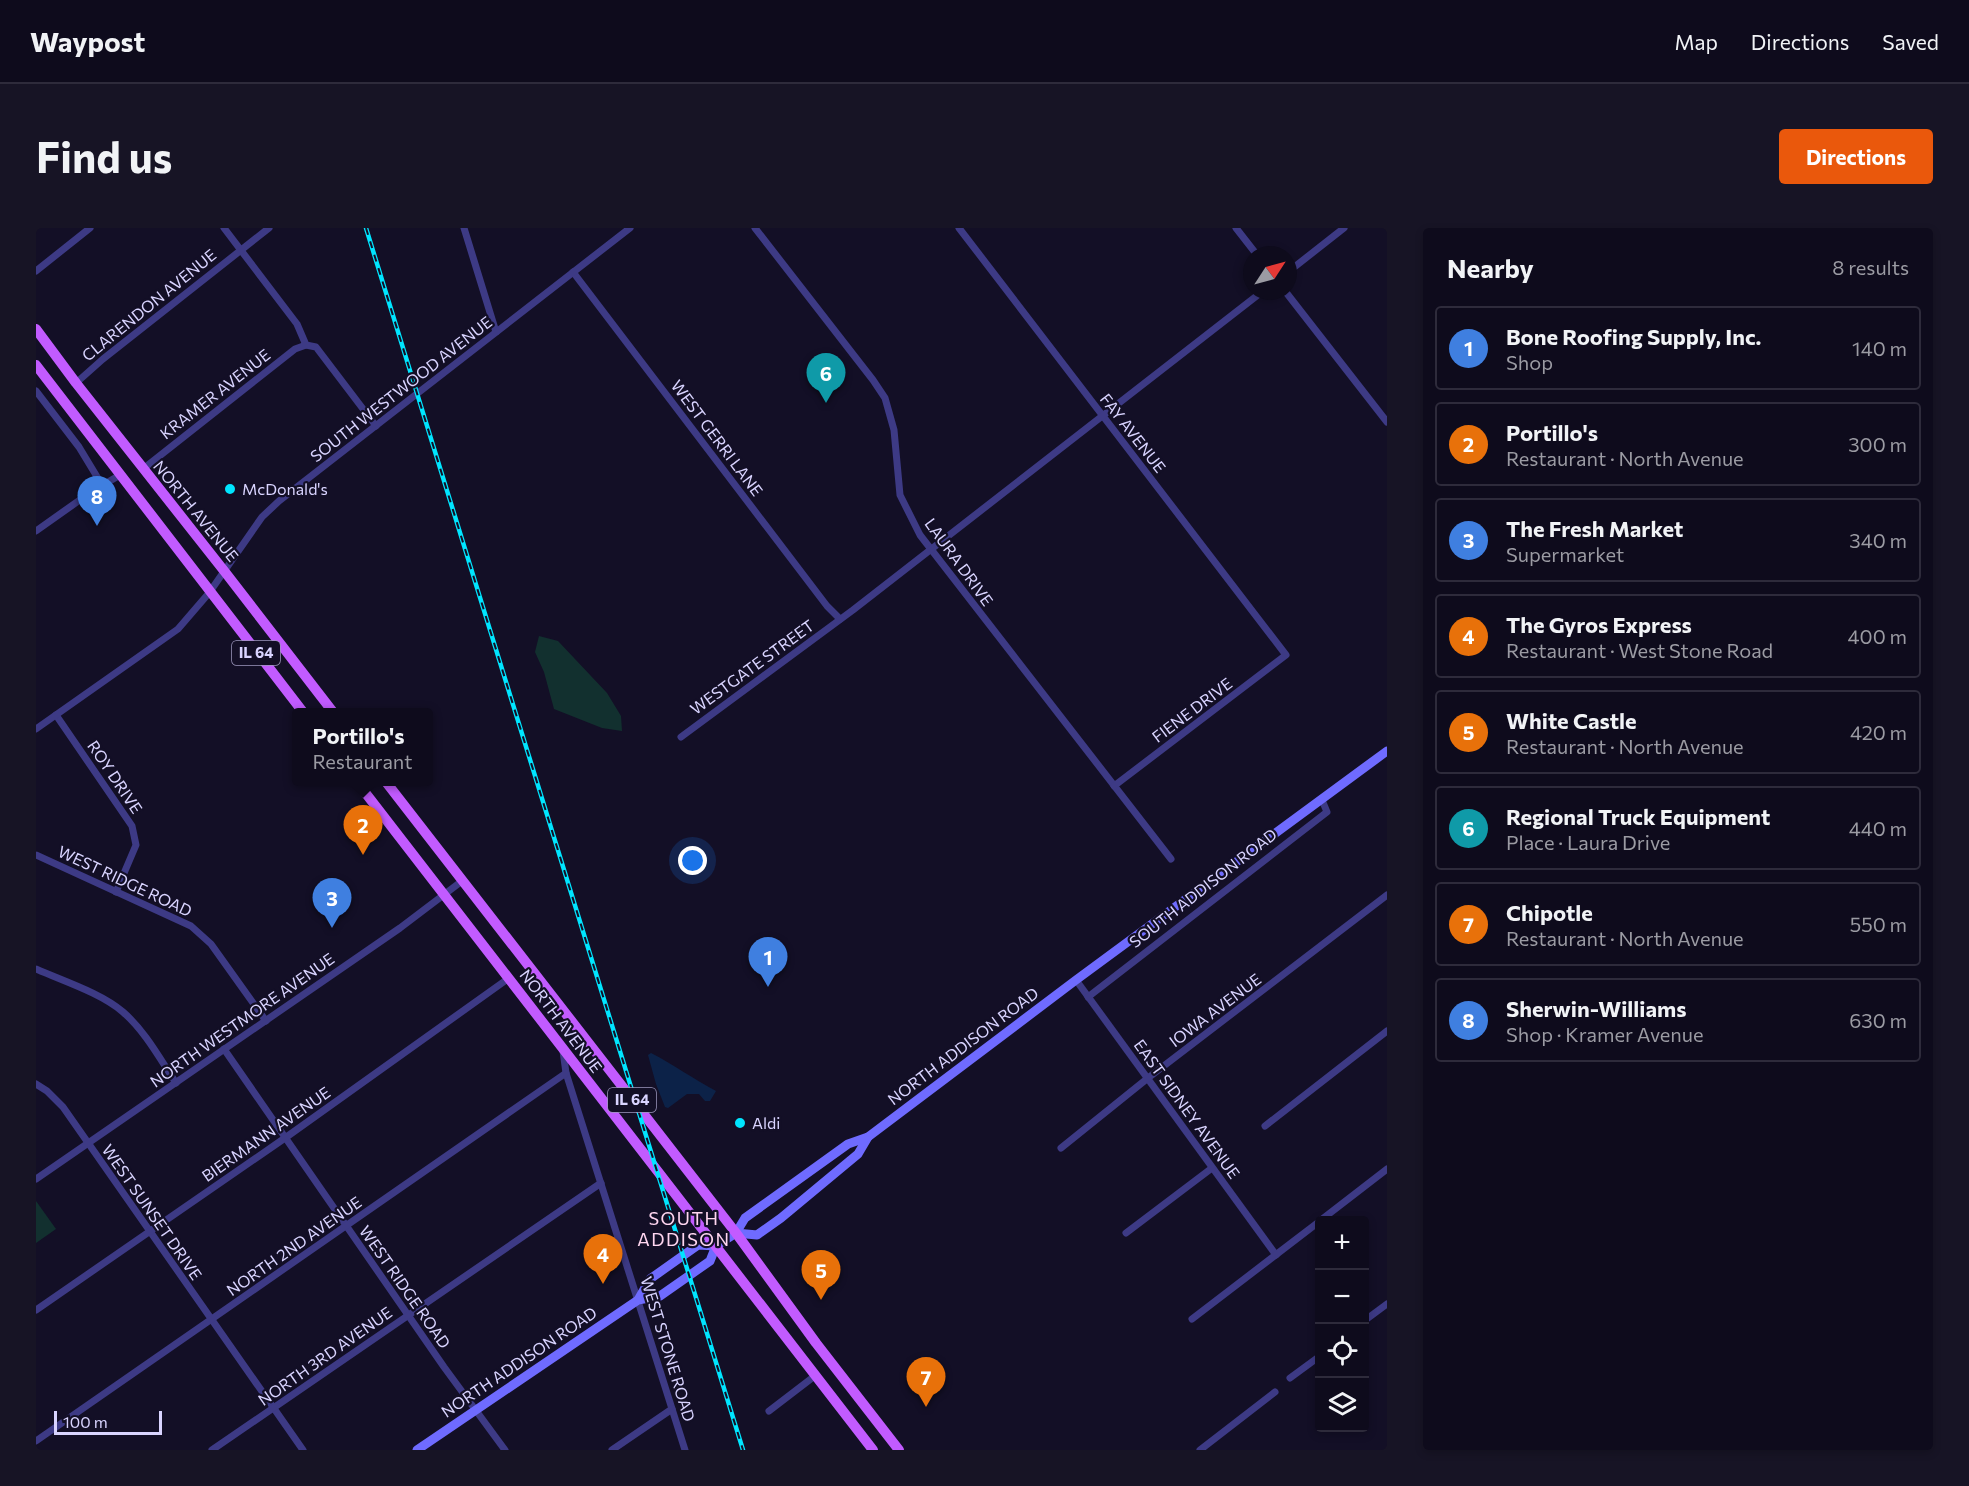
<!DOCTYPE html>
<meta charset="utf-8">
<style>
body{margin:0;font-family:Commissioner,sans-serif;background:#171425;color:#f1f3f6}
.controls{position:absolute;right:18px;bottom:18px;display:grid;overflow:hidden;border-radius:6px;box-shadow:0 3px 9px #0003}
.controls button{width:54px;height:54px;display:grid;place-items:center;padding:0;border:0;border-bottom:2px solid #2e2b3b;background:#0e0b1c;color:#f1f3f6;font:30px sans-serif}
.compass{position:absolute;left:1207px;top:18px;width:54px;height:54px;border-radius:50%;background:#0e0b1c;box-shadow:0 3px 9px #0003;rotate:54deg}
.scale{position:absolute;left:18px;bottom:15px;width:108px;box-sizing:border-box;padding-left:6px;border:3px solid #d9d4ff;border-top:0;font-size:16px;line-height:21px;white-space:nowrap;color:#d9d4ff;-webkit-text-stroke:4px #130f26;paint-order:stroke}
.you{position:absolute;left:657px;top:633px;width:21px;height:21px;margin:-15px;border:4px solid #fff;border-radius:50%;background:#1a73e8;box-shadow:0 0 0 9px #1a73e833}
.badge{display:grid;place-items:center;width:39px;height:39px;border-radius:50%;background:#ea580c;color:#fff;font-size:20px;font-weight:700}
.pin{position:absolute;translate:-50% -50px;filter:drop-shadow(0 2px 3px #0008)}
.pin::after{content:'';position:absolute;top:32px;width:21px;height:18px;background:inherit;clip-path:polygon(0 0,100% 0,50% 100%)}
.popup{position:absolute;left:256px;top:480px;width:141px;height:78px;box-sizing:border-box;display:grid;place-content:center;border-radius:6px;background:#0e0b1c;filter:drop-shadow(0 2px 4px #0005);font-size:20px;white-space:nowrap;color:#9b9ba3}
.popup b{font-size:22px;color:#f1f3f6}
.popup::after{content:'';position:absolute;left:50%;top:100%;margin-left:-12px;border:12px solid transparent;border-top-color:#0e0b1c}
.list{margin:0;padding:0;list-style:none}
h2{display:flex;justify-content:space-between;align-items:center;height:78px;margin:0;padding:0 24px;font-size:26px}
h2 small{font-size:20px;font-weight:400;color:#9b9ba3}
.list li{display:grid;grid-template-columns:39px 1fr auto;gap:18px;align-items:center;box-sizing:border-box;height:84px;margin:0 12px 12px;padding:0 12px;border:2px solid #2e2b3b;border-radius:6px}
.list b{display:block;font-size:22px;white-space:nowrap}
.list p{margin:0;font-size:20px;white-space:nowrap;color:#9b9ba3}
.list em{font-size:20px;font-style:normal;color:#9b9ba3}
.icon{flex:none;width:33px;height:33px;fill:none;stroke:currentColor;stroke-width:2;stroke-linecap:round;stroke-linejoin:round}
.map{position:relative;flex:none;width:1351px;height:1222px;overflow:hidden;border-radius:6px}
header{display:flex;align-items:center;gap:36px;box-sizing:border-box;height:84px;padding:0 30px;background:#0e0b1c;border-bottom:2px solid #2e2b3b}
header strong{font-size:28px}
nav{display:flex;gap:33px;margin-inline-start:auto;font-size:21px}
.intro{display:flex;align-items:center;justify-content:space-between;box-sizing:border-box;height:144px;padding:0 36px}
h1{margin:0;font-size:42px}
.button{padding:15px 27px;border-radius:6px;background:#ea580c;color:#fff;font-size:21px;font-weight:700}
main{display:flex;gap:36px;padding:0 36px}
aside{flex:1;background:#0e0b1c;border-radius:6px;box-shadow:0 3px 9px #0003}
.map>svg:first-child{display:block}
</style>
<header>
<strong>Waypost</strong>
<nav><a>Map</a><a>Directions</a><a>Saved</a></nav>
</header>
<div class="intro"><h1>Find us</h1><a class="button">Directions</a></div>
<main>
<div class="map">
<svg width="1351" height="1222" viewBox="0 0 1351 1222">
<rect width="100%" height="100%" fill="#130f26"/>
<g fill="#12302f">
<path d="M503,408L522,413L571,465L585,488L586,503L566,500L518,481L508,444L499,424Z"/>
<path d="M0,973L20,1001L0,1015Z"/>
</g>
<path fill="#0c2248" d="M615,825C637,836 657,851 680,863L674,873H669L663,866H651L632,880L629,879L620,856L612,827Z"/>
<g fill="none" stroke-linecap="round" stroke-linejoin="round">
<g stroke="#3d3a85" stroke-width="7">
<path d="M188,0L261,96L270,117L280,119L340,198"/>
<path d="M428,0L460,104"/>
<path d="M719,0L837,152L849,170L858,202L864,267L884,307L1135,631"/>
<path d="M923,0L1250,427L1078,558"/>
<path d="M1200,0L1221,27"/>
<path d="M0,43L54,0"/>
<path d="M537,44L791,378L804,391"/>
<path d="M1252,44L1308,0"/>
<path d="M1249,63L1351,194"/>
<path d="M40,155L67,131L233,0"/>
<path d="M0,163L43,219L66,257"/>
<path d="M107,241L259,121L270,117"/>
<path d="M0,303L55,264L84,247"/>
<path d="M20,487L96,598L100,617L80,664"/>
<path d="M0,501L142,401L173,365L226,289L243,273L594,0"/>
<path d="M645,509L817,382L1227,63"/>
<path d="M0,627L155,698L175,716L230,793"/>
<path d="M0,741C27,753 65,765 87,784C109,803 124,831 140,855"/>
<path d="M1040,752L1240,1027"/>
<path d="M1052,769L1291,584L1286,572"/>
<path d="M188,821L408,1139L469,1222"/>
<path d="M527,823L530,845L649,1222"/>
<path d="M0,856L11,863L27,879L267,1222"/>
<path d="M1229,898L1351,803"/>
<path d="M1025,920L1112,850L1351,667"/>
<path d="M0,951L364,700L426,653"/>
<path d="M1285,992L1351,941"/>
<path d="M1090,1005L1176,940"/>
<path d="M0,1082L249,910L473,750"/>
<path d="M1156,1091L1284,993"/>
<path d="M1328,1093L1351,1076"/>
<path d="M1254,1150L1284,1128"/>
<path d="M733,1183L780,1147"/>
<path d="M0,1213L530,845"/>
<path d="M176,1222L565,955"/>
<path d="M576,1222L636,1181"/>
<path d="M1164,1222L1239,1164"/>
</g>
<g stroke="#6f6bff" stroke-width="9">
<path d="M700,1005L721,1007L745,990L822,926L832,909"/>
<path d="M602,1072L614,1051L662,1017L680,1018"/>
<path d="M381,1222L602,1072L624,1068L674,1033L680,1018L700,1005L709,990L812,916L832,909L1040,752L1351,523"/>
</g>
<g stroke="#c25bff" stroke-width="10">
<path d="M0,101L40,155L189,344L297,484"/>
<path d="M0,137L267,484"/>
<path d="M321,554L837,1222"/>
<path d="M350,554L700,1005L780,1115L863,1222"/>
</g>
<defs>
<path id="rail" d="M330,0L707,1222"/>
</defs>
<use href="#rail" stroke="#00e5ff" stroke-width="4.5"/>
<use href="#rail" stroke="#130f26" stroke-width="2" stroke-dasharray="7" stroke-linecap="butt"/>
</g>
<g fill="#00e5ff" stroke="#130f26" stroke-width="2">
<circle cx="194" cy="261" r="6"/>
<circle cx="704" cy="895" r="6"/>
</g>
<g text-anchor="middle" stroke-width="4.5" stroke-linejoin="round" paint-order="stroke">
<g fill="#130f26" stroke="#9e99be" stroke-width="1.5">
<rect x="196" y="413" width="48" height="24" rx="4.5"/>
<rect x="572" y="860" width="48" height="24" rx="4.5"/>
</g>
<g font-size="15" font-weight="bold" fill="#d9d4ff">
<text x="220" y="430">IL 64</text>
<text x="596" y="877">IL 64</text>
</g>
<g font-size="16" fill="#d9d4ff" stroke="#130f26">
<text transform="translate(113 77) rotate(-39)" y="6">CLARENDON AVENUE</text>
<text transform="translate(365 161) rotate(-38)" y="6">SOUTH WESTWOOD AVENUE</text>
<text transform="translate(179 166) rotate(-38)" y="6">KRAMER AVENUE</text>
<text transform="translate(1097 205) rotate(52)" y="6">FAY AVENUE</text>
<text transform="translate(681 210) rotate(53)" y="6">WEST GERRI LANE</text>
<text transform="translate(160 283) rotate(51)" y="6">NORTH AVENUE</text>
<text transform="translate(923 334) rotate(54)" y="6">LAURA DRIVE</text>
<text transform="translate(716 439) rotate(-36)" y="6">WESTGATE STREET</text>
<text transform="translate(1156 482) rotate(-37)" y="6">FIENE DRIVE</text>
<text transform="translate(79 549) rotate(56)" y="6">ROY DRIVE</text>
<text transform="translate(89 653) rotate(25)" y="6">WEST RIDGE ROAD</text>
<text transform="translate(1167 660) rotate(-38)" y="6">SOUTH ADDISON ROAD</text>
<text transform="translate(1179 782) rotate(-37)" y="6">IOWA AVENUE</text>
<text transform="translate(206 792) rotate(-35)" y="6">NORTH WESTMORE AVENUE</text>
<text transform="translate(525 793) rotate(53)" y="6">NORTH AVENUE</text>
<text transform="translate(927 818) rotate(-37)" y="6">NORTH ADDISON ROAD</text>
<text transform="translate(1151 881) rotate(54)" y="6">EAST SIDNEY AVENUE</text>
<text transform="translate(230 906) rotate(-35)" y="6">BIERMANN AVENUE</text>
<text transform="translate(116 984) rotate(55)" y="6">WEST SUNSET DRIVE</text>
<text transform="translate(258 1018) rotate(-35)" y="6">NORTH 2ND AVENUE</text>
<text transform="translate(369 1059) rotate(55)" y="6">WEST RIDGE ROAD</text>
<text transform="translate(632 1121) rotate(73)" y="6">WEST STONE ROAD</text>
<text transform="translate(289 1128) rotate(-35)" y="6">NORTH 3RD AVENUE</text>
<text transform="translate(483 1134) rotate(-34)" y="6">NORTH ADDISON ROAD</text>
</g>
<g font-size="16" fill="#d9d4ff" stroke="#130f26" text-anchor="start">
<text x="206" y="267">McDonald's</text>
<text x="716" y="901">Aldi</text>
</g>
<g font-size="18" letter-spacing="1.5" fill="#ffd6f0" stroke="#130f26">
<text x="648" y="997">SOUTH<tspan x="648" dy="21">ADDISON</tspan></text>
</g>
</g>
</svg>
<div class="controls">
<button>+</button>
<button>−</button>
<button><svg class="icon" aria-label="locate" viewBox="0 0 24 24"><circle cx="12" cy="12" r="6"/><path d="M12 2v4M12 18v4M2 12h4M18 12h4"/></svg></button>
<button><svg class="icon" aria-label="layers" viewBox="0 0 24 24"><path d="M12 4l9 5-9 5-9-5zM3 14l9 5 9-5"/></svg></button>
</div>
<svg class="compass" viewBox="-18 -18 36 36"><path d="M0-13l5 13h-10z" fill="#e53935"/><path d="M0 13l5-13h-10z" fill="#9b9ba3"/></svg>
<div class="scale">100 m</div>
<div class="you"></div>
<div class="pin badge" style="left:732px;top:759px;background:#3f7fe0">1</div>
<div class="pin badge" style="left:327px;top:627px;background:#e8710a">2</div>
<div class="popup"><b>Portillo's</b>Restaurant</div>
<div class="pin badge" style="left:296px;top:700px;background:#3f7fe0">3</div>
<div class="pin badge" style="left:567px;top:1056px;background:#e8710a">4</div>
<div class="pin badge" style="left:785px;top:1072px;background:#e8710a">5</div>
<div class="pin badge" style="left:790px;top:175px;background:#0f9aa8">6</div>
<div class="pin badge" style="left:890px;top:1179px;background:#e8710a">7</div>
<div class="pin badge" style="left:61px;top:298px;background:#3f7fe0">8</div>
</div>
<aside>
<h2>Nearby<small>8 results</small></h2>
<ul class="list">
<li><span class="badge" style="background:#3f7fe0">1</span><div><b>Bone Roofing Supply, Inc.</b><p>Shop</p></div><em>140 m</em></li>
<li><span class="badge" style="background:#e8710a">2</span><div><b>Portillo's</b><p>Restaurant · North Avenue</p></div><em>300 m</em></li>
<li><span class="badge" style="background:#3f7fe0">3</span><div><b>The Fresh Market</b><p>Supermarket</p></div><em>340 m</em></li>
<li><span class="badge" style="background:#e8710a">4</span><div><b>The Gyros Express</b><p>Restaurant · West Stone Road</p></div><em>400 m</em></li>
<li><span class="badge" style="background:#e8710a">5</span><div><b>White Castle</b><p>Restaurant · North Avenue</p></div><em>420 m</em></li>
<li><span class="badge" style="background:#0f9aa8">6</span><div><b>Regional Truck Equipment</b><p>Place · Laura Drive</p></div><em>440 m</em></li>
<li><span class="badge" style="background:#e8710a">7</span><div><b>Chipotle</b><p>Restaurant · North Avenue</p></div><em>550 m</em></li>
<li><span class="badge" style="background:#3f7fe0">8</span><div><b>Sherwin-Williams</b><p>Shop · Kramer Avenue</p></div><em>630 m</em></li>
</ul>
</aside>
</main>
